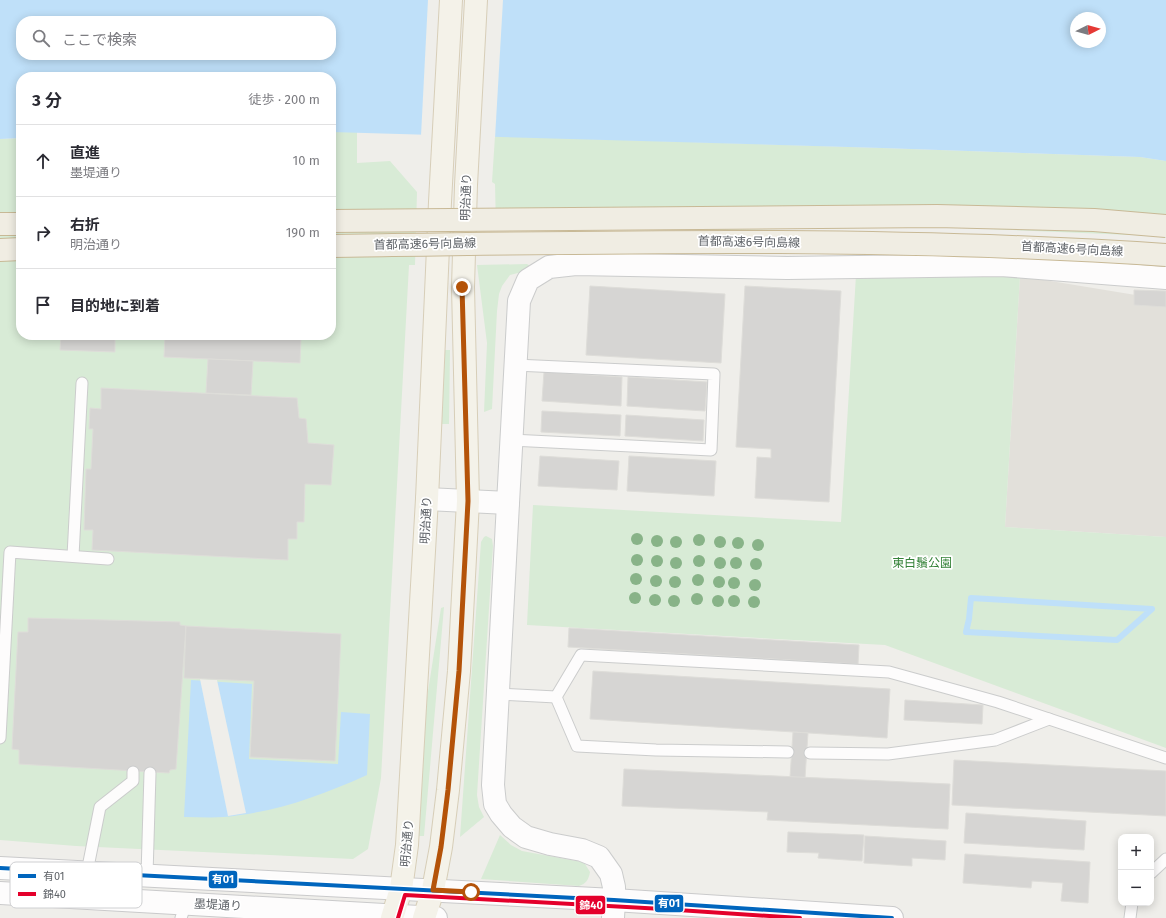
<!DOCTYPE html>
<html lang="ja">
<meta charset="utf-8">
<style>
body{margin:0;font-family:"Fira Sans","Noto Sans JP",sans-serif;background:#f7f7f7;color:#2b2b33}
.controls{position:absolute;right:12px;bottom:12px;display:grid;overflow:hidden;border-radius:8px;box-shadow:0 2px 10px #0003}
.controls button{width:36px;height:36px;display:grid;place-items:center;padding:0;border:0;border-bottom:1px solid #e1e1e2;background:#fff;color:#2b2b33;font:20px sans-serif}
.compass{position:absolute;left:1070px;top:12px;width:36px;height:36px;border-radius:50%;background:#fff;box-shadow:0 2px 10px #0003;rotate:84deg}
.stop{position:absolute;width:12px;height:12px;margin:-9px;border:3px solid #b45309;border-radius:50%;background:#fff}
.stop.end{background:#b45309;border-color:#fff;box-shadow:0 1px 4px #0008}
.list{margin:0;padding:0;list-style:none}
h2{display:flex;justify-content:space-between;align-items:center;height:52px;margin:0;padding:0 16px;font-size:17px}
h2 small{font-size:13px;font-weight:400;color:#7c7c81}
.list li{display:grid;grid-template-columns:26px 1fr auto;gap:12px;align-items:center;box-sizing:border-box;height:72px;padding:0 16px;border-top:1px solid #e1e1e2}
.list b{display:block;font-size:15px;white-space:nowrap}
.list p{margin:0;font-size:13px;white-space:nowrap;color:#7c7c81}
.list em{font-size:13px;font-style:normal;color:#7c7c81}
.icon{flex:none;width:22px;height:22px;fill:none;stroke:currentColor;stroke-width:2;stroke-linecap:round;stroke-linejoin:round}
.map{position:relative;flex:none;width:1166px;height:918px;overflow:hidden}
.search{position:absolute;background:#fff;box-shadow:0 2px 10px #0003;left:16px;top:16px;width:320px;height:44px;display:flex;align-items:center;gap:10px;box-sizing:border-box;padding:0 14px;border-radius:16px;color:#7c7c81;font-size:15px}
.panel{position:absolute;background:#fff;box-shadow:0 2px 10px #0003;left:16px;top:72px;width:320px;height:268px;border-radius:16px}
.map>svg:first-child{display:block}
</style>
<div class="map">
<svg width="1166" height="918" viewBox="0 0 1166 918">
<rect width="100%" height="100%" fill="#efeeea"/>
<path fill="#e2e0da" d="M1020,276L1166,300V537L1005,527Z"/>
<g fill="#d8ebd6">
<path d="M331,132H357V163L390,161L417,192L415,265H409L381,778L368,849L353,859L76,846L0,840V139L21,138V335H331Z"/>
<path d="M495,136L882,148L1140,157L1166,161V238L1155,236L940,227L713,230L496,228L495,184L492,182Z"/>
<path d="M527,264L532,267L526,271L510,275L502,286L499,294L497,311L492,409L484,412L487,343L477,265Z"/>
<path d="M856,275L1020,276L1005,527L1166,537V748L885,645L527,625L533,505L841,522Z"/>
<path d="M445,350H450L449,424H441Z"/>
<path d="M486,536L492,539L493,546L477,795L479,807L484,817L460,837L481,542L484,537Z"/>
<path d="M444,607L424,836H419L426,704L441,608Z"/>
<path d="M500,835L511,845L522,851L582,862L585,864L590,872C589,879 586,884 579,886L481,879Z"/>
</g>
<g fill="#bfe0f9" fill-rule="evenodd">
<path d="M0,0H1166V161L1140,157L882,148L331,132V77H21V138L0,139ZM1076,18H1100V42H1076ZM21,21H331V55H21Z"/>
<path d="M191,680L252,684L249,759L338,764L341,712L370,714L367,775C318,797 276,812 224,817C211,818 197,817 184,817Z"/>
</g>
<g fill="#efeeea">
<path d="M428,0H503L495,138L421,136Z"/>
<path d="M200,679L217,680L246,813L228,816Z"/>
</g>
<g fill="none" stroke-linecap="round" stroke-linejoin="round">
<path stroke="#bfe0f9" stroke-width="6" d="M971,598L1152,609L1117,640L966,632L969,619Z"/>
</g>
<g fill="#d6d5d3" stroke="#deddd9">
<path d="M590,286L725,294L721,363L586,355Z"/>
<path d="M745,286L841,291L829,502L755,498L757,457L771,458V449L736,447Z"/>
<path d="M1134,290L1166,291V307L1134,305Z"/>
<path d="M61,335H115V352L60,350Z"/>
<path d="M165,335H301L300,363L164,357Z"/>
<path d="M208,359L253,361L251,395L206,393Z"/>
<path d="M544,372L622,377L621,406L542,401Z"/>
<path d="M628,377L707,382L705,411L627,406Z"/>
<path d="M101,388L297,398L299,418L306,419L308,443L334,445L331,485L305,484L304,522H297V539H288V560L92,550L93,530H84L86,469H91L93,429H89L90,408L101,409Z"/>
<path d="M542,411L621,415L620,436L541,432Z"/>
<path d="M626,415L704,420L703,441L625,436Z"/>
<path d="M540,456L619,461L617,490L538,486Z"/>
<path d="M629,456L716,461L714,496L627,491Z"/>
<path d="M28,618L180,622V625L186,626L176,769L170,770L169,773L19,764V750L12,749L18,632H28Z"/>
<path d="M186,626L341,634L335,761L250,757L254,681L184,678Z"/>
<path d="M569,628L859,645L858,664L568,647Z"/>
<path d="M593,671L890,689L887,738L590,719Z"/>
<path d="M905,700L983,705L982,724L904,720Z"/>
<path d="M793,732L808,733L805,778L790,777Z"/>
<path d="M954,760L1166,771V816L952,805Z"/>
<path d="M624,769L950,784L948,829L767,820L768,812L622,806Z"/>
<path d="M966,813L1086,821L1084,850L964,843Z"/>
<path d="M788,832L864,835L862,861L818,858L819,853L787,852Z"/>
<path d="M865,836L946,841L945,860L912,858V866L864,863Z"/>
<path d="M965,854L1090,862L1088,903L1061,901L1063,883L1032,881L1031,888L963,883Z"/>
</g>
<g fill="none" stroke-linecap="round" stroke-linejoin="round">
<defs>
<g id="service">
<path d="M511,440L711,450L714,374L515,365"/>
<path d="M73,556L82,383"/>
<path d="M498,694L556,697L581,655L889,672L998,702L1166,758"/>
<path d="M556,697L577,746L656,750L788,752"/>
<path d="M0,738L10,552L108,559"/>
<path d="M810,753L888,754L995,740L1049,719"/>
<path d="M87,872L100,807L133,781V772"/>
<path d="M1151,873L1166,859"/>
<path d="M147,875L150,773"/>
<path d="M181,918L186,903"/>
<path d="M1130,918L1132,903"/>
</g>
<g id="minor">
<path d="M427,499L508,503L519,301L528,280L549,267L576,264L787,268L1001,265L1166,278"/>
<path d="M508,503L493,785L495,804L501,814L512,827L526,837L550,844L582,850L599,857L611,874L614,887V900"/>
</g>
<path id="tertiary" d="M613,918L614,900"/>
<g id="secondary">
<path d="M0,868L614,900L892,918"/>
<path d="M0,893L436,918"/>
</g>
<g id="primary">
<path d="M392,918L401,889L407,845L427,499L440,202L451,0"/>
<path d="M424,918L433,890L441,847L448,790L459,671L468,501L463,287L466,185L476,0"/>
</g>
<g id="motorway">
<path d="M0,224H21"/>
<path d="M0,250L21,249"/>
</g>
</defs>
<use href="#service" stroke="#cbcccc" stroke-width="13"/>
<use href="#minor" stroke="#cbcccc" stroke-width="24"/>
<use href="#tertiary" stroke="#cbcccc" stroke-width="24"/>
<use href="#secondary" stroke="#cacacb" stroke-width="24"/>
<use href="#primary" stroke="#d7ceb8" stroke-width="24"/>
<use href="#motorway" stroke="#c8b996" stroke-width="24"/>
<use href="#service" stroke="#fdfcfc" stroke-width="11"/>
<use href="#minor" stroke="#fdfcfc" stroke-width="22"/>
<use href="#tertiary" stroke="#fdfcfc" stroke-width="22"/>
<use href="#secondary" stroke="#fdfcfc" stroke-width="22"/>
<use href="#primary" stroke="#f4f2e9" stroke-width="22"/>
<use href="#motorway" stroke="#f0ede3" stroke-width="22"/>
<defs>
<g id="motorway-bridge">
<path d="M331,221L937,216L1094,220L1166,226"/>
<path d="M331,246C609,242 888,236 1166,255"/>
</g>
</defs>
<use href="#motorway-bridge" stroke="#c8b996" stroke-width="24" stroke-linecap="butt"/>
<use href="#motorway-bridge" stroke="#f0ede3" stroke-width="22"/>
<defs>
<path id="bus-1" d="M0,868L614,900L892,918"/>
<path id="bus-2" d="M398,918L405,895L663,909L800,918"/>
</defs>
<use href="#bus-1" stroke="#fff" stroke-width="7"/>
<use href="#bus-2" stroke="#fff" stroke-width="7"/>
<use href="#bus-1" stroke="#0065bd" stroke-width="4"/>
<use href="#bus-2" stroke="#e4002b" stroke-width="4"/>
</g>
<g fill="#88b388">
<circle cx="637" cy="539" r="6"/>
<circle cx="699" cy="540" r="6"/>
<circle cx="657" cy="541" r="6"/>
<circle cx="676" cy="542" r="6"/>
<circle cx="720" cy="542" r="6"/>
<circle cx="738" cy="543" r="6"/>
<circle cx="758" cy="545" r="6"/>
<circle cx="637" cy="560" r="6"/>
<circle cx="657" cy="561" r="6"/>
<circle cx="699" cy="561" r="6"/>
<circle cx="676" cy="563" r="6"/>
<circle cx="720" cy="563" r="6"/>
<circle cx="736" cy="563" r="6"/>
<circle cx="756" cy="564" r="6"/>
<circle cx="636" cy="579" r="6"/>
<circle cx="698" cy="580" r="6"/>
<circle cx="656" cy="581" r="6"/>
<circle cx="675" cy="582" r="6"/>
<circle cx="719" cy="582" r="6"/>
<circle cx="734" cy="583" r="6"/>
<circle cx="755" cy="585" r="6"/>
<circle cx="635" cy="598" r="6"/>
<circle cx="697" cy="599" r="6"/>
<circle cx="655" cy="600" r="6"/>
<circle cx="674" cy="601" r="6"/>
<circle cx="718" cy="601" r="6"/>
<circle cx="734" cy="601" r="6"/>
<circle cx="754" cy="602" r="6"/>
</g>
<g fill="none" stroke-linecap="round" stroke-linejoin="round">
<path stroke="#b45309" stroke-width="5" d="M462,287L468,501L459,671L448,790L441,847L433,890L471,892"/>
</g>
<g text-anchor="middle" stroke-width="3.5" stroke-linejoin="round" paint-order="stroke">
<g font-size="12" fill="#5f6368" stroke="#fff">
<text transform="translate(466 197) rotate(-88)" y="4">明治通り</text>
<text transform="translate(749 242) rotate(1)" y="4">首都高速6号向島線</text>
<text transform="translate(425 244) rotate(-1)" y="4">首都高速6号向島線</text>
<text transform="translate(1072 249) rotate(3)" y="4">首都高速6号向島線</text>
<text transform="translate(426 520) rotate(-87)" y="4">明治通り</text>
<text transform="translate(407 843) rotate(-85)" y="4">明治通り</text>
<text transform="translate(218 905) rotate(3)" y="4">墨堤通り</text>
</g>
<g font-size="12" fill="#348238" stroke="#fff">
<text x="922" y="567">東白鬚公園</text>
</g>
</g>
<rect x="10" y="862" width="132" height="46" rx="6" fill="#fff" stroke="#cfd0d2" stroke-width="1"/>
<rect x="18" y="874" width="18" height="4" fill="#0065bd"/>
<rect x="18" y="892" width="18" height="4" fill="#e4002b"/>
<g font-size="11" fill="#5f6368">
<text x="43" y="880">有01</text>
<text x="43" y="898">錦40</text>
</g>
<g stroke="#fff" stroke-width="1.5">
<rect x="208" y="870" width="30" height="19" rx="4" fill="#0065bd"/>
<rect x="654" y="894" width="30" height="19" rx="4" fill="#0065bd"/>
<rect x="575" y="895" width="31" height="20" rx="4" fill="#e4002b"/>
</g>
<g font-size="11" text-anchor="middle" font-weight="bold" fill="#fff">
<text x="223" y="883">有01</text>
<text x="669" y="907">有01</text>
<text x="591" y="909">錦40</text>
</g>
</svg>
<div class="controls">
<button>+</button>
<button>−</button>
</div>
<svg class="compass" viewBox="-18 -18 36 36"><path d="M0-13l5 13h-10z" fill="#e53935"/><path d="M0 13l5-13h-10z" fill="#7c7c81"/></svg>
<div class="stop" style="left:471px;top:892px"></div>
<div class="stop end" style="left:462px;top:287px"></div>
<div class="search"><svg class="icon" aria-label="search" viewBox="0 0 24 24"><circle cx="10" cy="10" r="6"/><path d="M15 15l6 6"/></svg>ここで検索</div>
<section class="panel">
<h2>3 分<small>徒歩 · 200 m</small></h2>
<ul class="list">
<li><svg class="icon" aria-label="ahead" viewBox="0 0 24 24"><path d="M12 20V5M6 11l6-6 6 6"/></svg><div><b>直進</b><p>墨堤通り</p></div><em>10 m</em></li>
<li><svg class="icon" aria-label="right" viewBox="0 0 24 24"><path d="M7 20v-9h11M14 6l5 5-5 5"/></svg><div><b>右折</b><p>明治通り</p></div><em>190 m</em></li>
<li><svg class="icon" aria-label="arrive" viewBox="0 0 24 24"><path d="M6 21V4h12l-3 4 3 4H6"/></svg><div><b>目的地に到着</b></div></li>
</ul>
</section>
</div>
